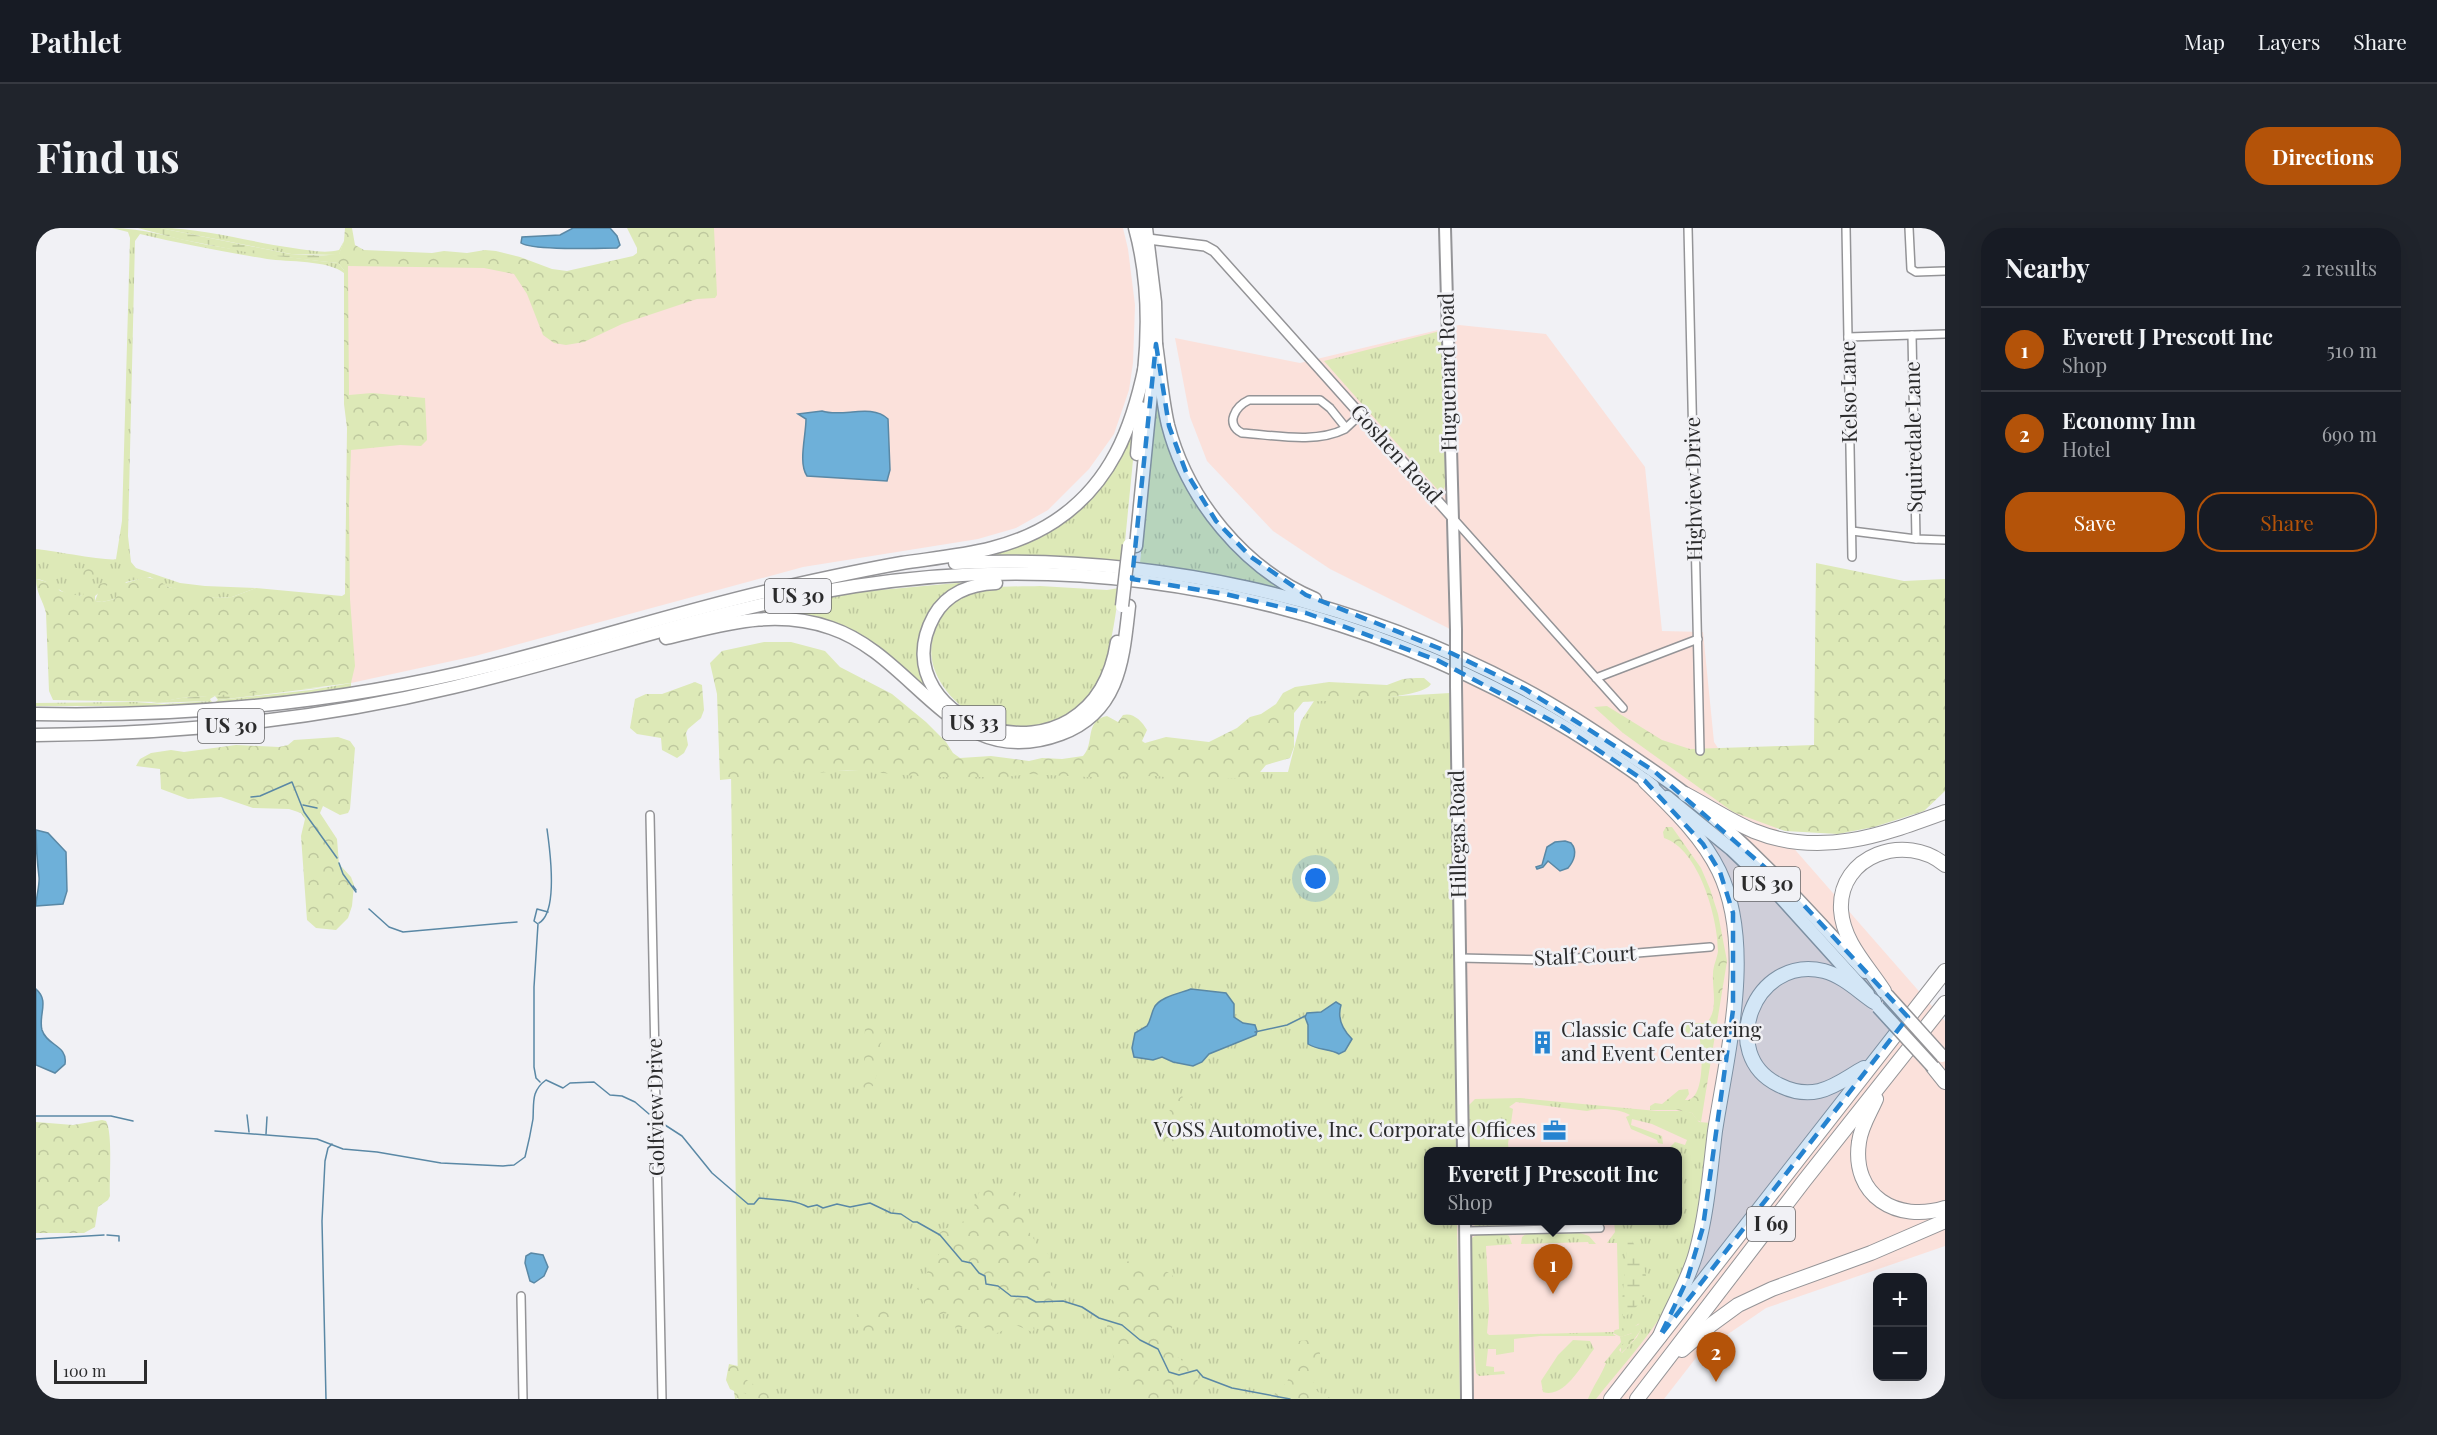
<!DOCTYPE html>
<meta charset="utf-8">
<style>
body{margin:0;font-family:"Playfair Display",serif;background:#20242c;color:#f1f3f6}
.controls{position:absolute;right:18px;bottom:18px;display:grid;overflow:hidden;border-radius:12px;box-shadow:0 6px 24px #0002}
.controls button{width:54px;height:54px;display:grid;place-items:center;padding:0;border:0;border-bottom:2px solid #363941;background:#171b24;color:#f1f3f6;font:30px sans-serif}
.scale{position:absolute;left:18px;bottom:15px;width:93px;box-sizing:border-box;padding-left:6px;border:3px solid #2b2b2c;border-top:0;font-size:16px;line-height:21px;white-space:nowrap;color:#2b2b2c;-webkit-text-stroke:4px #f1f1f5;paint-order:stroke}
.you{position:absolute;left:1280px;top:651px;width:21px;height:21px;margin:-15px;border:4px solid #fff;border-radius:50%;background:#1a73e8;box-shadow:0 0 0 9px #1a73e833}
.badge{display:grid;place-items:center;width:39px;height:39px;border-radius:50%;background:#b45309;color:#fff;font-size:20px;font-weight:700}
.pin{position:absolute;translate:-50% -50px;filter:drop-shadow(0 2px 3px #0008)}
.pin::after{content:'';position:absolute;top:32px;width:21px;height:18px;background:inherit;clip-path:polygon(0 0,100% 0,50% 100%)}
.popup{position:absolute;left:1388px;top:919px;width:258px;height:78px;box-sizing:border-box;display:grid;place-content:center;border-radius:12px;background:#171b24;filter:drop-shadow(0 2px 4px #0005);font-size:20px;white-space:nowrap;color:#9ea1a6}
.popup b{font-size:22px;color:#f1f3f6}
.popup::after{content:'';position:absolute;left:50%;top:100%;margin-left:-12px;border:12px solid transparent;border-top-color:#171b24}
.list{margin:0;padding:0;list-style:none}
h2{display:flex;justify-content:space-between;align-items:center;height:78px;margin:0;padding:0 24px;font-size:26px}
h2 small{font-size:20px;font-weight:400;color:#9ea1a6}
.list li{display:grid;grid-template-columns:39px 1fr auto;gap:18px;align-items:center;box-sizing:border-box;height:84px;padding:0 24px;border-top:2px solid #363941}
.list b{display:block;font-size:22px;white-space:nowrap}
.list p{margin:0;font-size:20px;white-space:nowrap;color:#9ea1a6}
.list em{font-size:20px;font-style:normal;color:#9ea1a6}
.actions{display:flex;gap:12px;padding:18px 24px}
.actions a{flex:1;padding:14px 0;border:2px solid #b45309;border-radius:24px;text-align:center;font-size:21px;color:#b45309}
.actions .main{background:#b45309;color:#fff}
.map{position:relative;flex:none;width:1909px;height:1171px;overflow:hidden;border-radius:24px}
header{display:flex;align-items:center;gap:36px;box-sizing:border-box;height:84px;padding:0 30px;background:#171b24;border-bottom:2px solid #363941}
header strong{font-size:28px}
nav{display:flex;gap:33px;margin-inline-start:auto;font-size:21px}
.intro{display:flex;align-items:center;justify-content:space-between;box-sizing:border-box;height:144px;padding:0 36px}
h1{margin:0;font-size:42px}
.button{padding:15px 27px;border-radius:24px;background:#b45309;color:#fff;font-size:21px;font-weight:700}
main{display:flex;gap:36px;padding:0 36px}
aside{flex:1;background:#171b24;border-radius:24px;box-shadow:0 6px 24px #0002}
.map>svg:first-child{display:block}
</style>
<header>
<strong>Pathlet</strong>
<nav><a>Map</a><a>Layers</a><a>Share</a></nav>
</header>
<div class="intro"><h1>Find us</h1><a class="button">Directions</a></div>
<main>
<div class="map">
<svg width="1909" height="1171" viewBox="0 0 1909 1171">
<defs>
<pattern id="grass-tufts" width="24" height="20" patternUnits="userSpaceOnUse" patternTransform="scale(1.5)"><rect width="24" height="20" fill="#dde9b7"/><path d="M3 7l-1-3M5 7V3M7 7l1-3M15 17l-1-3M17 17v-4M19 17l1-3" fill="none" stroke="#bec89e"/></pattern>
<pattern id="forest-crowns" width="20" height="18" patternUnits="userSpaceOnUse" patternTransform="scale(1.5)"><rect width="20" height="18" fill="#dde9b7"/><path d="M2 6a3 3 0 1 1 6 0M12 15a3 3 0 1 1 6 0" fill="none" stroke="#bec89e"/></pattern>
<pattern id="wetland-marsh" width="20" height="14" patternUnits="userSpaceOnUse" patternTransform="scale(1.5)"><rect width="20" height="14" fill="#dde9b7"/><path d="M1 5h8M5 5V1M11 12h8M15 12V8" fill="none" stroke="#bec89e"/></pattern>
</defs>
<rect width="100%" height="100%" fill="#f1f1f5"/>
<g fill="#fbe1db">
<path d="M674,0H1087L1092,21L1099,77L1097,135L1093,162L1078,206L1053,241L1012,282L980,300L942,311L767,339L439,428L315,455L309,31L476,37L507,87Z"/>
<path d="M1423,97L1510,106L1609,239L1626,403L1667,404L1678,514L1720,577L1909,793V1018L1730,1080L1663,1126L1628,1171H1424L1421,993L1642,992V924L1420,923L1418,844L1420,753L1414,401L1294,341L1237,303L1171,233L1154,189L1139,110L1264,135Z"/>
</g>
<g fill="url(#grass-tufts)">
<path d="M76,0C107,0 137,10 167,16C212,24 256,30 302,35L308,42V45C292,32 252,34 231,31C188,24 146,16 104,6L99,13L92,308L95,334L100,340L144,355L169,358L220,360L196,369L179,370L132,359L114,349L90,354L79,371L66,374L59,373L62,365C51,364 49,368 42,368C26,368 15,352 0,351V321C13,322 75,334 80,331L86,293L94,10L92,4Z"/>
<path d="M124,0C168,0 213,14 257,20C272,22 288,26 303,22L308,13L303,27L255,26Z"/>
<path d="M1408,102L1412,253L1407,262H1402L1288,133Z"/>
<path d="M1121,171H1124L1160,268L1247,357L1246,361L1144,340L1104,335Z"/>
<path d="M1096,204L1098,222L1087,334L945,329L1022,295Z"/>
<path d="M932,354C925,357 918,359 911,364C874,391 878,435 900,469C837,412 787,367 696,391L766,373L811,365Z"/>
<path d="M1004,358L1071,362L1083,360C1080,387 1073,438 1058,461C1022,513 941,510 907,458C896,441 892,425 898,406C903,391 910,378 924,370C946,356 980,359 1004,358Z"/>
<path d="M315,455V459L232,470L131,478H0V475L98,474L128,476L175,473L178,475L182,472L275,462Z"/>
<path d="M1414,465C1418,561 1421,658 1420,754C1420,811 1419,867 1420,923L1392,924V992L1421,993L1424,1171H702L695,542L1252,544L1265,493L1278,473Z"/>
<path d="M1484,870L1621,883H1649L1656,885L1663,894L1675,895C1669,941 1666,1002 1649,1044C1629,1092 1592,1131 1560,1171H1552C1557,1158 1565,1148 1570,1135H1568L1585,1114L1584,1109L1597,1105L1583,1122L1586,1125L1601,1109L1610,1091L1596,1100L1583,1102L1581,1015H1571L1579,1004L1578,993L1600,996L1642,992V924L1638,923L1634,919L1639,914L1649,917L1651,912L1616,896L1596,891L1595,897L1626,908L1627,916L1622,915L1621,912L1595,901L1590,889L1594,887C1585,881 1562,879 1551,883L1480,874L1473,879L1477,881L1472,916L1473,923H1434L1433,877L1439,871Z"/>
<path d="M1435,993V992L1515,993L1507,997L1439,998Z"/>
<path d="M1544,1005L1553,1008L1560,1016H1553L1552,1014L1485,1016L1486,1009L1490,1006Z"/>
<path d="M1469,1006L1473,1008L1476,1016L1450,1018L1453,1082L1451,1105L1453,1107L1578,1104L1577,1106L1580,1108H1504L1478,1111V1124L1460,1127V1121H1452L1450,1138L1458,1139V1144L1468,1143L1469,1146L1443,1148L1440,1145L1436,1091V1010L1440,1007Z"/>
<path d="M1537,1112L1554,1113L1558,1121C1546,1136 1529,1171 1507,1164L1505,1153L1522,1127Z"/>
</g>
<g fill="url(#forest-crowns)">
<path d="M309,0H316L319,17L328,22L396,25L408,23L431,25L449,22L460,23L484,29L516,41L531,43L597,28L601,25V20L591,0H678L681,67L679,70L661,71L586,96L548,114L530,117L518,115L507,107L491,66L478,46L448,40L312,38L313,167L336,165L389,170L391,212L385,218L364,217L315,222L313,277L314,371L319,438L315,455L251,463L145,470L124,474L17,472L13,463L10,385C7,372 0,365 0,351L19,356L24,363L44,368L52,364L56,358L72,354L71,358L59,368V373L66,374L79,371L86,356L110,349L122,352L132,359L160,364L179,370L196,369L220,360L306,368L309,366L311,200L308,176V42L302,35L283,33L281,31L283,28L303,26L308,13Z"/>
<path d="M1780,335L1868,353L1909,351V563L1888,583L1838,599L1802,606L1749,603L1697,584L1587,505L1558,479L1571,478L1626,512L1654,521L1778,517Z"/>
<path d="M65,336L75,339L76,344C66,351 50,345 40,353L31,346V342L36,339L45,341Z"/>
<path d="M728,414H755L789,423L804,439L856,466L890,494L910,514L917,525L924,530L955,528L993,533L1006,530L1026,531L1047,528C1059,516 1048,492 1071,488L1082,494L1087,487C1097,484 1106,493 1111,502L1106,513L1109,515L1130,509L1173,514L1201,500L1214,489L1225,486L1240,476L1247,465L1259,459L1293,454L1351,457L1367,451L1380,450H1388L1395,456C1385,473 1289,472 1267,474L1258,485V519L1254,530L1230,537L1219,550L1146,552L1122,548L1052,549L992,546L970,549H892L811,542L781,545L740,543L716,545L704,550L684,552L681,466L674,435L686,423Z"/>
<path d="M659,454L666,457L668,482L665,490L652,501L650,505L652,517L648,525L641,530L626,522L625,510L601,506L594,500L599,471L610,466H626Z"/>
<path d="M302,509L314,513L319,520L314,581L312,585L304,587L287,578L284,585L301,611L303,636L315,649L318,657L316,678L312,690L300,702L280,700L271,692L265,608L269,591L265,585L253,581L217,580L185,569L152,571L125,561L124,541L100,538L104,531L115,525L135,522L148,524L200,517L243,519L252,517L258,512Z"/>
<path d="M1630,599H1636L1665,640L1674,661L1682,686L1691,733L1665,894L1661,892L1656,885L1641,882H1614V878L1619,875L1626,876L1643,862L1652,861L1653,866L1649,872C1669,874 1667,822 1663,808L1655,807L1646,801L1650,795H1670C1683,783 1676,762 1677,746C1677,738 1681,731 1682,723C1682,690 1663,621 1628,610L1627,604Z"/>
<path d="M836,792L850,804L844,817L843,841L837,858L828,860L823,849L826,848L828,840L829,797Z"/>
<path d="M1146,868L1150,875L1156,878L1145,918L1138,913L1127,916V903L1130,900L1133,883L1141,877L1140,872Z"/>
<path d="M66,892L70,893C77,905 73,952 74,968L72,972L62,979L59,999L48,1005H0V894L37,897Z"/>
<path d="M949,956C960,957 980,958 984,971C985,977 985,979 989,984C984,1002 1001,1007 1002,1023L1007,1022L1013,1027L1015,1057L1021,1065V1069L1014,1078L1015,1093L1022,1097C1022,1104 1020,1112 1013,1114L1006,1100L996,1095L998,1102L996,1104L980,1097L954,1108L951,1106L949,1100L935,1094L919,1103L920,1093L930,1091L935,1083V1079C917,1078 911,1091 892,1085L887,1072L885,1070L886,1064L881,1061L890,1049L894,1034L901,1030L905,1022L899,1011C907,998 919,998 933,991L945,960Z"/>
<path d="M1096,1031L1104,1034L1107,1039C1115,1036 1130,1042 1137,1048L1140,1078L1136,1100L1138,1126L1162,1146L1161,1160L1156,1165L1144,1156L1135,1158L1129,1169L1105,1171L1084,1151L1074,1147L1073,1143C1084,1129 1071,1117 1071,1103C1070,1081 1082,1061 1082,1039Z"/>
<path d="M852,1080L854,1082L856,1091L850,1102L832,1106L818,1101L815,1094L816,1088C824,1084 841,1084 852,1080Z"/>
<path d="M1614,1080H1617V1083C1607,1097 1599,1114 1585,1125V1119L1596,1105L1585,1109L1577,1105L1579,1102L1602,1097Z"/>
<path d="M1273,1112L1281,1116C1288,1132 1284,1143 1276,1157L1282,1164L1296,1171H1237L1240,1162L1251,1155L1263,1113Z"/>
<path d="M693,1136L702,1138L704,1150H708L718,1157L724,1153L733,1162L735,1171L720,1170L707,1164V1169L699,1171L698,1163L694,1161L690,1152Z"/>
</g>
<g fill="url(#wetland-marsh)">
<path d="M102,0H124L254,26L295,28H283V33L215,25L143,11Z"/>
<path d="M289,459L182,472L179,468L174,471L175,473L115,475L145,470Z"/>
<path d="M1592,1008C1598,1013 1600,1022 1604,1029C1616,1058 1613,1071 1587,1090L1586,1074Z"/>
</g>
<g fill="#6eb0d9" stroke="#5a88a5" stroke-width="1.5">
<path d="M537,0H574L581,8L584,17L581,20C563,20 497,23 485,15L486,9L524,7Z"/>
<path d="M786,183C806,190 835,175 852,191L854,242L851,253L771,248C762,235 770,208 770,191L762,186Z"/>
<path d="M0,602L12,605L30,624L31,663L27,676L0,678C0,669 4,656 3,649C1,633 0,618 0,602Z"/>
<path d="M1529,613L1535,615C1542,623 1538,633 1532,640L1524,643L1512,633L1507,639L1501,641L1500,639L1506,637L1511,619L1519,614Z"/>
<path d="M0,761C14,773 2,787 6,802C11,818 32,817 29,836L19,845L0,837Z"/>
<path d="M1155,761L1190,765L1198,776V789L1207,795L1219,797L1221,803L1220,807L1173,826L1166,834L1157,838L1137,834L1126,829L1117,832L1098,829L1096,820L1099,805L1111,798C1115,792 1115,786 1118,780C1123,769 1145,765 1155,761Z"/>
<path d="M1300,774L1305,777C1301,790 1307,802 1316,811L1309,823L1303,826C1294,821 1281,822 1272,816V797L1269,789L1271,785L1285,784Z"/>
<path d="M495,1025L507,1027L512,1039L508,1048L498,1055L494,1053L489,1035L490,1028Z"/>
</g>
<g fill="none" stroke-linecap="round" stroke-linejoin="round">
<g stroke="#5a88a5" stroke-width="1.5">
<path d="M215,569L224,568L256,554L268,584L301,630"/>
<path d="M267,577L281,580"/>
<path d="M303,635L307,646L320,664"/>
<path d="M317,658L320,662"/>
<path d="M333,681L353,699L367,704L481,694"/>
<path d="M503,695C522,684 514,622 511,601"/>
<path d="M1219,804L1251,797L1269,788"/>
<path d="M504,854L500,850L498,839V759L502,696L498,693L501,681L512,684"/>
<path d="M211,887L213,904"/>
<path d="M0,888H75L97,893"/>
<path d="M629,897L646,908L676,945L712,976H718L723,970C739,972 758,971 772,979L781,977L787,980L801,976L814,979L834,975L855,985L865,986L877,994H881L904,1007L926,1033L935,1035L943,1045L949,1048L950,1056L962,1058L975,1068L991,1069L1000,1074L1027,1073L1046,1079L1063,1090L1086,1097L1104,1112L1122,1121L1133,1144L1143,1147L1161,1142L1167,1149L1196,1160L1254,1171"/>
<path d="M179,903L281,911L307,921L341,924L405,935L467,938L478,937L489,929C492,917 495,903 497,891C498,874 495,863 510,852L527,860L534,855L558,854L574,867L586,868L599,874L613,886"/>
<path d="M230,906L231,889"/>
<path d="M71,1007L83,1008V1013"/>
<path d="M0,1011L68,1007"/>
<path d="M290,1171L286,993L289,933L292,920L296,916"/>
</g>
<defs>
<g id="minor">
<path d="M1652,0L1664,523"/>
<path d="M1810,0L1816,329"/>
<path d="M1873,0L1875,41L1880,44L1909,43"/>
<path d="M1876,107L1880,311"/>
<path d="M1812,109L1909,106"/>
<path d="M1310,200L1294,180L1284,172H1213C1200,178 1188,196 1206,205C1238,207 1279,216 1309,201L1310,200L1324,187"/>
<path d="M1416,289L1587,480"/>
<path d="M1816,303L1880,311L1909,312"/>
<path d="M1560,450L1662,411"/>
<path d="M614,587L626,1171"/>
<path d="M1424,730L1517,732L1674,719"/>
<path d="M1429,1003L1564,1000"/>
<path d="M485,1068L487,1171"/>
</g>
<path id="tertiary" d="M1112,11L1169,18L1178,23L1416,289"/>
<g id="secondary">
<path d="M1409,0L1420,402"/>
<path d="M1420,458L1427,924"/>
<path d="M1429,992L1431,1171"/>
</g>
<g id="trunk">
<path d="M1099,0C1112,47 1113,97 1108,145"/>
<path d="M1120,116C1124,143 1126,171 1132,197C1151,271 1208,341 1279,371"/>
<path d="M1101,226L1105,180"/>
<path d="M1100,318L1120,116L1119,74L1110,0"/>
<path d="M919,335C1115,326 1313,368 1486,460C1522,479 1555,501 1588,523C1608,537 1629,550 1648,565C1715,618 1771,681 1829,744"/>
<path d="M960,355C935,356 911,365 898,388C838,497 1056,573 1081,414"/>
<path d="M630,410C687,397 737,380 795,400C881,429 918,546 1025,506C1084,484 1087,431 1093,378"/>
<path d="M0,486C152,489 305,475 453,438C551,414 647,382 745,360C785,351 826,342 866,335C920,327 972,324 1019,293C1075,256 1096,200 1109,138"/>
<path d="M0,507C141,506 281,492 418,459C553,427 683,380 819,358C1100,314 1389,389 1617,558"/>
<path d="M1631,569L1695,621L1740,664L1832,766"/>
</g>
<g id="motorway">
<path d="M1609,553C1636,580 1666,608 1683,643C1719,718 1691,825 1679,903C1674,944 1671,985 1660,1025C1652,1054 1635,1080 1624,1108"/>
<path d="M1649,566C1672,578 1694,593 1718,603C1785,630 1846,607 1909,584"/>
<path d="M1848,763C1832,738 1807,714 1805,682C1802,627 1870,604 1909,637"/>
<path d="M1897,839L1909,854"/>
<path d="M1828,840C1813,848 1800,859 1783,863C1770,866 1755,863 1743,857C1680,827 1718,726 1788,743C1807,748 1822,763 1838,774"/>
<path d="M1840,871C1834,885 1825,898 1823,914C1815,968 1861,995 1909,980"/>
<path d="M1646,1122L1676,1096L1702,1077L1736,1061L1835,1025L1909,993"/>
<path d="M1575,1171L1909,743"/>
<path d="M1601,1171L1768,953L1909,775"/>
</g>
</defs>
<use href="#minor" stroke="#949497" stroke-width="10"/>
<use href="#tertiary" stroke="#949497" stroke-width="12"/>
<use href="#secondary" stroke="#949497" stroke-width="14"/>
<use href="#trunk" stroke="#949497" stroke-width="15"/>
<use href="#motorway" stroke="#949497" stroke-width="16"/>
<use href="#minor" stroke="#fff" stroke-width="7"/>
<use href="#tertiary" stroke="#fff" stroke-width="9"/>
<use href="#secondary" stroke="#fff" stroke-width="10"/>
<use href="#trunk" stroke="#fff" stroke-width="12"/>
<use href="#motorway" stroke="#fff" stroke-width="14"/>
<defs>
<path id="secondary-bridge" d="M1420,402V458"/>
<g id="trunk-bridge">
<path d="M1086,378L1093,317"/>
<path d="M1851,767L1906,828"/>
<path d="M1842,779L1897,839"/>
</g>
</defs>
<use href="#secondary-bridge" stroke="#949497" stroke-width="14" stroke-linecap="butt"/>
<use href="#trunk-bridge" stroke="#949497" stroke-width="15" stroke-linecap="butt"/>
<use href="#secondary-bridge" stroke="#fff" stroke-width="10"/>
<use href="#trunk-bridge" stroke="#fff" stroke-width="12"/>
</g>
<path fill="#2583d0" fill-opacity="0.2" stroke="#2583d0" stroke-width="4.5" stroke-dasharray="12 8" stroke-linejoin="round" d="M1120,116L1133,198L1150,244L1180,293L1215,329L1270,367L1415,425L1489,461L1618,543L1749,657L1872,789L1624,1108L1651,1052L1667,999L1697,782V685L1684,644L1667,616L1609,553L1527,499L1401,432L1270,385L1189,366L1096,351Z"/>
<defs>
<symbol id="building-bare" viewBox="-9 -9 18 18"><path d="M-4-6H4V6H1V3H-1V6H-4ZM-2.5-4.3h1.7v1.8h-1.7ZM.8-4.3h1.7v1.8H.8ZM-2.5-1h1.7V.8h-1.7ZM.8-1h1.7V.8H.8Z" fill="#2583d0" stroke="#f1f1f5" stroke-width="2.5" paint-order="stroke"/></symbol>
<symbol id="office-bare" viewBox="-9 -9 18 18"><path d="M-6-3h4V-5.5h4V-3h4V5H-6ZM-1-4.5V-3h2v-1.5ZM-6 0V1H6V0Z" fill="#2583d0" stroke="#f1f1f5" stroke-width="2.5" paint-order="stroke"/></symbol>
</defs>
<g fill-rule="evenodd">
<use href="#building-bare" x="1490" y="798" width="33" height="33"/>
<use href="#office-bare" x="1502" y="886" width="33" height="33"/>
</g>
<g text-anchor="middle" stroke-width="5" stroke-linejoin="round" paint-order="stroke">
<g fill="#f1f1f5" stroke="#666668" stroke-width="1.5">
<rect x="729" y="351" width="66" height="34" rx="4.5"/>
<rect x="906.5" y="478" width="63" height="34" rx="4.5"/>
<rect x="162" y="481" width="66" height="34" rx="4.5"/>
<rect x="1698" y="639" width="66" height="34" rx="4.5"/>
<rect x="1711" y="979" width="48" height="34" rx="4.5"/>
</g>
<g font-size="20" font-weight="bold" fill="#2b2b2c">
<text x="762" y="375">US 30</text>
<text x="938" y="502">US 33</text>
<text x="195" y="505">US 30</text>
<text x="1731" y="663">US 30</text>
<text x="1735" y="1003">I 69</text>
</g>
<g font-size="21" fill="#2b2b2c" stroke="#f1f1f5">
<text transform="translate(1412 144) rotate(-91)" y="7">Huguenard Road</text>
<text transform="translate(1813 164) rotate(-91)" y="7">Kelso Lane</text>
<text transform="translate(1878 209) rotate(-91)" y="7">Squiredale Lane</text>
<text transform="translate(1360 226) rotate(48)" y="7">Goshen Road</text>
<text transform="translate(1658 261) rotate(-91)" y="7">Highview Drive</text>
<text transform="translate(1422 606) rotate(-91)" y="7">Hillegas Road</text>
<text transform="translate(1549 728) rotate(-3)" y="7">Stalf Court</text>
<text transform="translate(620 879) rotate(-91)" y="7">Golfview Drive</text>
</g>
<g font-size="21" fill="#2b2b2c" stroke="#f1f1f5" text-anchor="start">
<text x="1525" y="809">Classic Cafe Catering<tspan x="1525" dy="24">and Event Center</tspan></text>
<text x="1500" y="909" text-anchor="end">VOSS Automotive, Inc. Corporate Offices</text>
</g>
</g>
</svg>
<div class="controls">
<button>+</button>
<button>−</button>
</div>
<div class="scale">100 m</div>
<div class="you"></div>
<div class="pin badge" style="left:1517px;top:1066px">1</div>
<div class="popup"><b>Everett J Prescott Inc</b>Shop</div>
<div class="pin badge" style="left:1680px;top:1154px">2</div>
</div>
<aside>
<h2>Nearby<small>2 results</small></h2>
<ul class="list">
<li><span class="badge">1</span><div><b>Everett J Prescott Inc</b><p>Shop</p></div><em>510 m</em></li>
<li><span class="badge">2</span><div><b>Economy Inn</b><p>Hotel</p></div><em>690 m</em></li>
</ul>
<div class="actions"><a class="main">Save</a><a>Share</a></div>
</aside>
</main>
